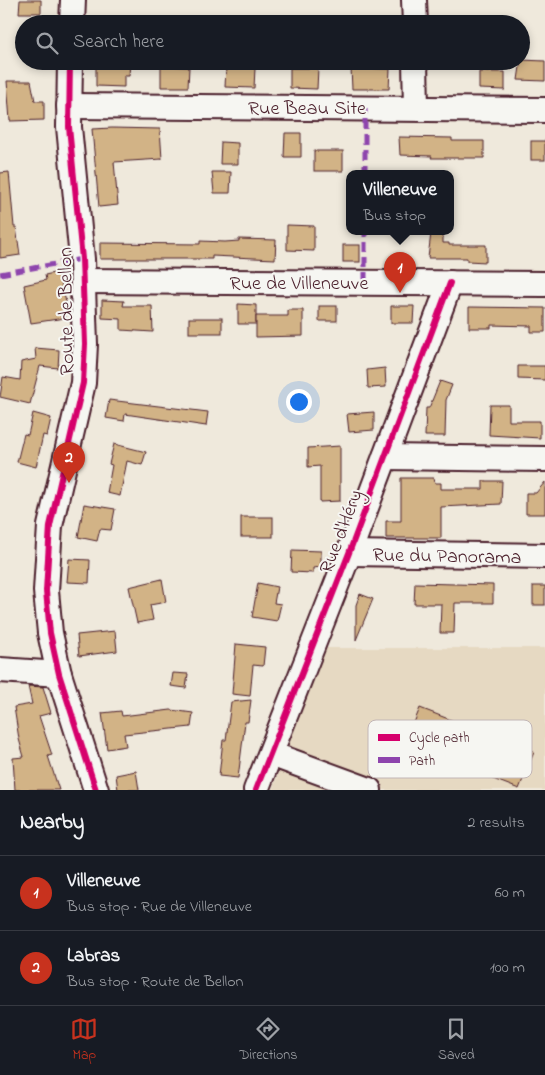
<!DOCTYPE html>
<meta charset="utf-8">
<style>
body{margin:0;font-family:"Indie Flower",sans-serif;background:#242831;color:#f1f3f6}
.you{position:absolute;left:298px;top:401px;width:18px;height:18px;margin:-12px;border:4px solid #fff;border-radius:50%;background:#1a73e8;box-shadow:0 0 0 8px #1a73e833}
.badge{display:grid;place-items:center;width:32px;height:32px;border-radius:50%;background:#c8321e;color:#fff;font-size:16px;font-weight:700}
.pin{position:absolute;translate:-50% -41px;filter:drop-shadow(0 1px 2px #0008)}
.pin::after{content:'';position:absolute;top:26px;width:18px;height:15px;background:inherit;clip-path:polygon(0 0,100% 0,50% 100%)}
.popup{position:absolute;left:346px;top:170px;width:108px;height:65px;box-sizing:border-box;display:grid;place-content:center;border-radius:10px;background:#171b24;filter:drop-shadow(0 1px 4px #0005);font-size:16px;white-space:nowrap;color:#9ea1a6}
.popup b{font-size:19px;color:#f1f3f6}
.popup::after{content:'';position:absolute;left:50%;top:100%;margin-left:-10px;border:10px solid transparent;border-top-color:#171b24}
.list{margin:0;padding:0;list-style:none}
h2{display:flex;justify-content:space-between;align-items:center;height:65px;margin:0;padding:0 20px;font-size:21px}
h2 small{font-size:16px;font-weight:400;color:#9ea1a6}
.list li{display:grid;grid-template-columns:32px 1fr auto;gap:15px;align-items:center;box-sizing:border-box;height:75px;padding:0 20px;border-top:1px solid #363941}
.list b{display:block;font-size:19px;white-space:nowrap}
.list p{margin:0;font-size:16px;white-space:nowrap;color:#9ea1a6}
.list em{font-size:16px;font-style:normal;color:#9ea1a6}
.icon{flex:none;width:28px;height:28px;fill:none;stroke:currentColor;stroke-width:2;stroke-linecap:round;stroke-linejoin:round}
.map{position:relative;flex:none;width:545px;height:790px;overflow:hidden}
.search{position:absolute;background:#171b24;box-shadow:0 2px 8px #0003;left:15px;right:15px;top:15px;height:55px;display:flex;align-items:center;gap:12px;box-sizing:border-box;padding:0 18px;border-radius:28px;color:#9ea1a6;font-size:19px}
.sheet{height:215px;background:#171b24}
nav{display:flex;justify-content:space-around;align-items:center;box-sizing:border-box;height:70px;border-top:1px solid #363941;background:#171b24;font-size:14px;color:#9ea1a6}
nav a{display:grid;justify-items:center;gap:2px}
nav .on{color:#c8321e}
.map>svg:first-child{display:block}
</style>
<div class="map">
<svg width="545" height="790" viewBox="0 0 545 790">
<rect width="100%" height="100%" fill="#efe9dc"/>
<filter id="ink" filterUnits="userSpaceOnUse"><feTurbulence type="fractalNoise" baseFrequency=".02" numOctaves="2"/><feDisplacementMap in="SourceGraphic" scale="10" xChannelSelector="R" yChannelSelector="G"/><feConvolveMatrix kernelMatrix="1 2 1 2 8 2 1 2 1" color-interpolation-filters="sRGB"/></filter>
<g filter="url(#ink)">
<path fill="#e6d9c2" d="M325,648H545V790H272Z"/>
<g fill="#d2b386" stroke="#4a1f2b">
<path d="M20,0H41V13H19Z"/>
<path d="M521,60L545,61V81L518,80Z"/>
<path d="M110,61H130L129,76H124V87L96,86V66H110Z"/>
<path d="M161,66L189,67L188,87H161Z"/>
<path d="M226,67L255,68L254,88L225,87Z"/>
<path d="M290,68H318L317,89L290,88Z"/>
<path d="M351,68L390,69L389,89H352Z"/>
<path d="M479,72H505V90L479,89Z"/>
<path d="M7,81H31L35,101H44V120L10,121Z"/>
<path d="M112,128L160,129L162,159L114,162L118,205L99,207L92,129Z"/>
<path d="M285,133H301V157H284Z"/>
<path d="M399,137L452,138V141H484V158H431L432,156L400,155Z"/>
<rect x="531" y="141" width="14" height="19"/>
<path d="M221,142L238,143V164H220Z"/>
<rect x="314" y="151" width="29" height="20"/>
<path d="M9,172L14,227H16L20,255L0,258V173Z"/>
<path d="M212,172H231L230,193H214Z"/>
<path d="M287,225L314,226V251L287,250Z"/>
<path d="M431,233H443V243H449V245H486V262L467,261V258H428Z"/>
<path d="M239,239L276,240L275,259L212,256V259H100V243L200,244V241L225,242L239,241Z"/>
<rect x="343" y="245" width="17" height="17"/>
<path d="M58,272L69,313L64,314L65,318L31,323L24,285L46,280L45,275Z"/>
<path d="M102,300L124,301L123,306H152L153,332L121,330V319L102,318Z"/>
<path d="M238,304L256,305V324H238Z"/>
<rect x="319" y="306" width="18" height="15"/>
<path d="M391,306H414L413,323H391Z"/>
<path d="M469,307L545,308V332H531V326L491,325V328H469Z"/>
<path d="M288,310H303V336L256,337V316H288Z"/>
<rect x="189" y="318" width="33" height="15"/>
<path d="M35,348L59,350L58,368L40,366L30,404L0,397L3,377L20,380L21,362L36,359Z"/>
<path d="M518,366H545V380L518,379Z"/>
<path d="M385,368L386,387L368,388L367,370Z"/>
<path d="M440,381L452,385L446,400L445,436H425L426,408H429Z"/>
<path d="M109,400L208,412L206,426L125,414L124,421L106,418Z"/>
<path d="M490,405H509V421H540V438L489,435Z"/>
<path d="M374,412V430L349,432L347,414Z"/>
<path d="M33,413L51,418L47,436L43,435L36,467L17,462L24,434L28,435Z"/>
<path d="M114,444L146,452L142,465L127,461L120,496L107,493L112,465L109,464Z"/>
<path d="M340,446V501L320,502V466L308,467V448Z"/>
<path d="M401,478H434L435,483H441V489H483V481H502L501,504L441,507V538H386V521H401Z"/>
<path d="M545,482V514H526V493H536Z"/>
<path d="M84,504L115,509L111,530L100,529L97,541L78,537Z"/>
<rect x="241" y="517" width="32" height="20"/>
<path d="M292,550L321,551V567L313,568V573L291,572Z"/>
<path d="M69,559L90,560L89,583L67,582Z"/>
<path d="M162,579L166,602L150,605L153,620L137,623L129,587Z"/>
<path d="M258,583L277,587L274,603L281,604L277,621L252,617Z"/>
<path d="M415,583L493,585V603H455L454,633H440L441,604H414Z"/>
<rect x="533" y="586" width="12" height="19"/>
<path d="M360,594L373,599L356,640V605Z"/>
<path d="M115,631L117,651L79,656L77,635Z"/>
<path d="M236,644L265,647L263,666L253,665L250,696L232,694Z"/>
<path d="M173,673L188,674L186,688L171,686Z"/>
<path d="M28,686L43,687L51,713L39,716L52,755L48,756L59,790H15L13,758L24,757L19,739L14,707L32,704Z"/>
<path d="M251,700L248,722H245L238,778L219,776L223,740H226L231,702Z"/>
<path d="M420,708L534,752L519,789L405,745Z"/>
<path d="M171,710L193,713L191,727L124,734L126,746L107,749L102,713L121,711L122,716Z"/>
<path d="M136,771L139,790H118L116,775Z"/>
</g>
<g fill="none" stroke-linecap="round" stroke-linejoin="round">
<defs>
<g id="minor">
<path d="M414,0L415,24"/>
<path d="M72,24L73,0"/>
<path d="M70,61L69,127L82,259L85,344L83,383L50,526L46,591L50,633L59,674L96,790"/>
<path d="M415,61L416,108"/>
<path d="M69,106L545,110"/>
<path d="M83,281L545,284"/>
<path d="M385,457L545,459"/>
<path d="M349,553L545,556"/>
<path d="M0,670L59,674"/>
<path d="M271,754L369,790"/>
<path d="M256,790L349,553L450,283"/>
</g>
</defs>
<use href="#minor" stroke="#4a1f2b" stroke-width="28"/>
<use href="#minor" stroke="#f6f6f2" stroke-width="24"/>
<g stroke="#8e44ad" stroke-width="5" stroke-dasharray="10 5" stroke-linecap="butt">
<path d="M365,174V108"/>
<path d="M0,274L82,259"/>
<path d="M365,282V232"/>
</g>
<defs>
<g id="cycleway">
<path d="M70,61L69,127L82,259L85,344L83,383L50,526L46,591L50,633L59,674L96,790"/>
<path d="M256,790L349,553L450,283"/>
</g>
</defs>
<use href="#cycleway" stroke="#f6f6f2" stroke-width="9"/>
<use href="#cycleway" stroke="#d6006c" stroke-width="6"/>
</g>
</g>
<g text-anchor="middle" stroke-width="4" stroke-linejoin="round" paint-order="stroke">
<g font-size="20" fill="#4a1f2b" stroke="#f6f6f2">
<text x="307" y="114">Rue Beau Site</text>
<text x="299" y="289">Rue de Villeneuve</text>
<text transform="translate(65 311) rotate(-91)" y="7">Route de Bellon</text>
<text transform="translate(340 531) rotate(-69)" y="7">Rue d'Héry</text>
<text transform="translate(447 555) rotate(1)" y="7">Rue du Panorama</text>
</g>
</g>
<rect x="368" y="720" width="164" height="58" rx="8" fill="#f6f6f2" stroke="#c2b6b6" stroke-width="1"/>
<rect x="378" y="734" width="22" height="7" fill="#d6006c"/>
<rect x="378" y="757" width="22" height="6" fill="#8e44ad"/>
<g font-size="14" fill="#4a1f2b">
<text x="409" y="742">Cycle path</text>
<text x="409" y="765">Path</text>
</g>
</svg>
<div class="you"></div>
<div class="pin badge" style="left:400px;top:293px">1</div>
<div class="popup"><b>Villeneuve</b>Bus stop</div>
<div class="pin badge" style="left:69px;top:483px">2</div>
<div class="search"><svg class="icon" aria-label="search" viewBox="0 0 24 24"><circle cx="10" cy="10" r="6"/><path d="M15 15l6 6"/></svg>Search here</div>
</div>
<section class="sheet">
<h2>Nearby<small>2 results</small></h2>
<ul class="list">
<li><span class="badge">1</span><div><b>Villeneuve</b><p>Bus stop · Rue de Villeneuve</p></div><em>60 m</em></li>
<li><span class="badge">2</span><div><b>Labras</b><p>Bus stop · Route de Bellon</p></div><em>100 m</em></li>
</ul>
</section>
<nav>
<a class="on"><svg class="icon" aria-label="map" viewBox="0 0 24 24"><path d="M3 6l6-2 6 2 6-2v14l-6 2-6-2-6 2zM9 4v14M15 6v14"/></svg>Map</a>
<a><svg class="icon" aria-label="directions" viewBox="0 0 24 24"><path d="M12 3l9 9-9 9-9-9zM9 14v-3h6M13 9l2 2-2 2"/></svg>Directions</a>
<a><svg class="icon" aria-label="saved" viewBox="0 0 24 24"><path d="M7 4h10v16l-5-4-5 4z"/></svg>Saved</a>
</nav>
